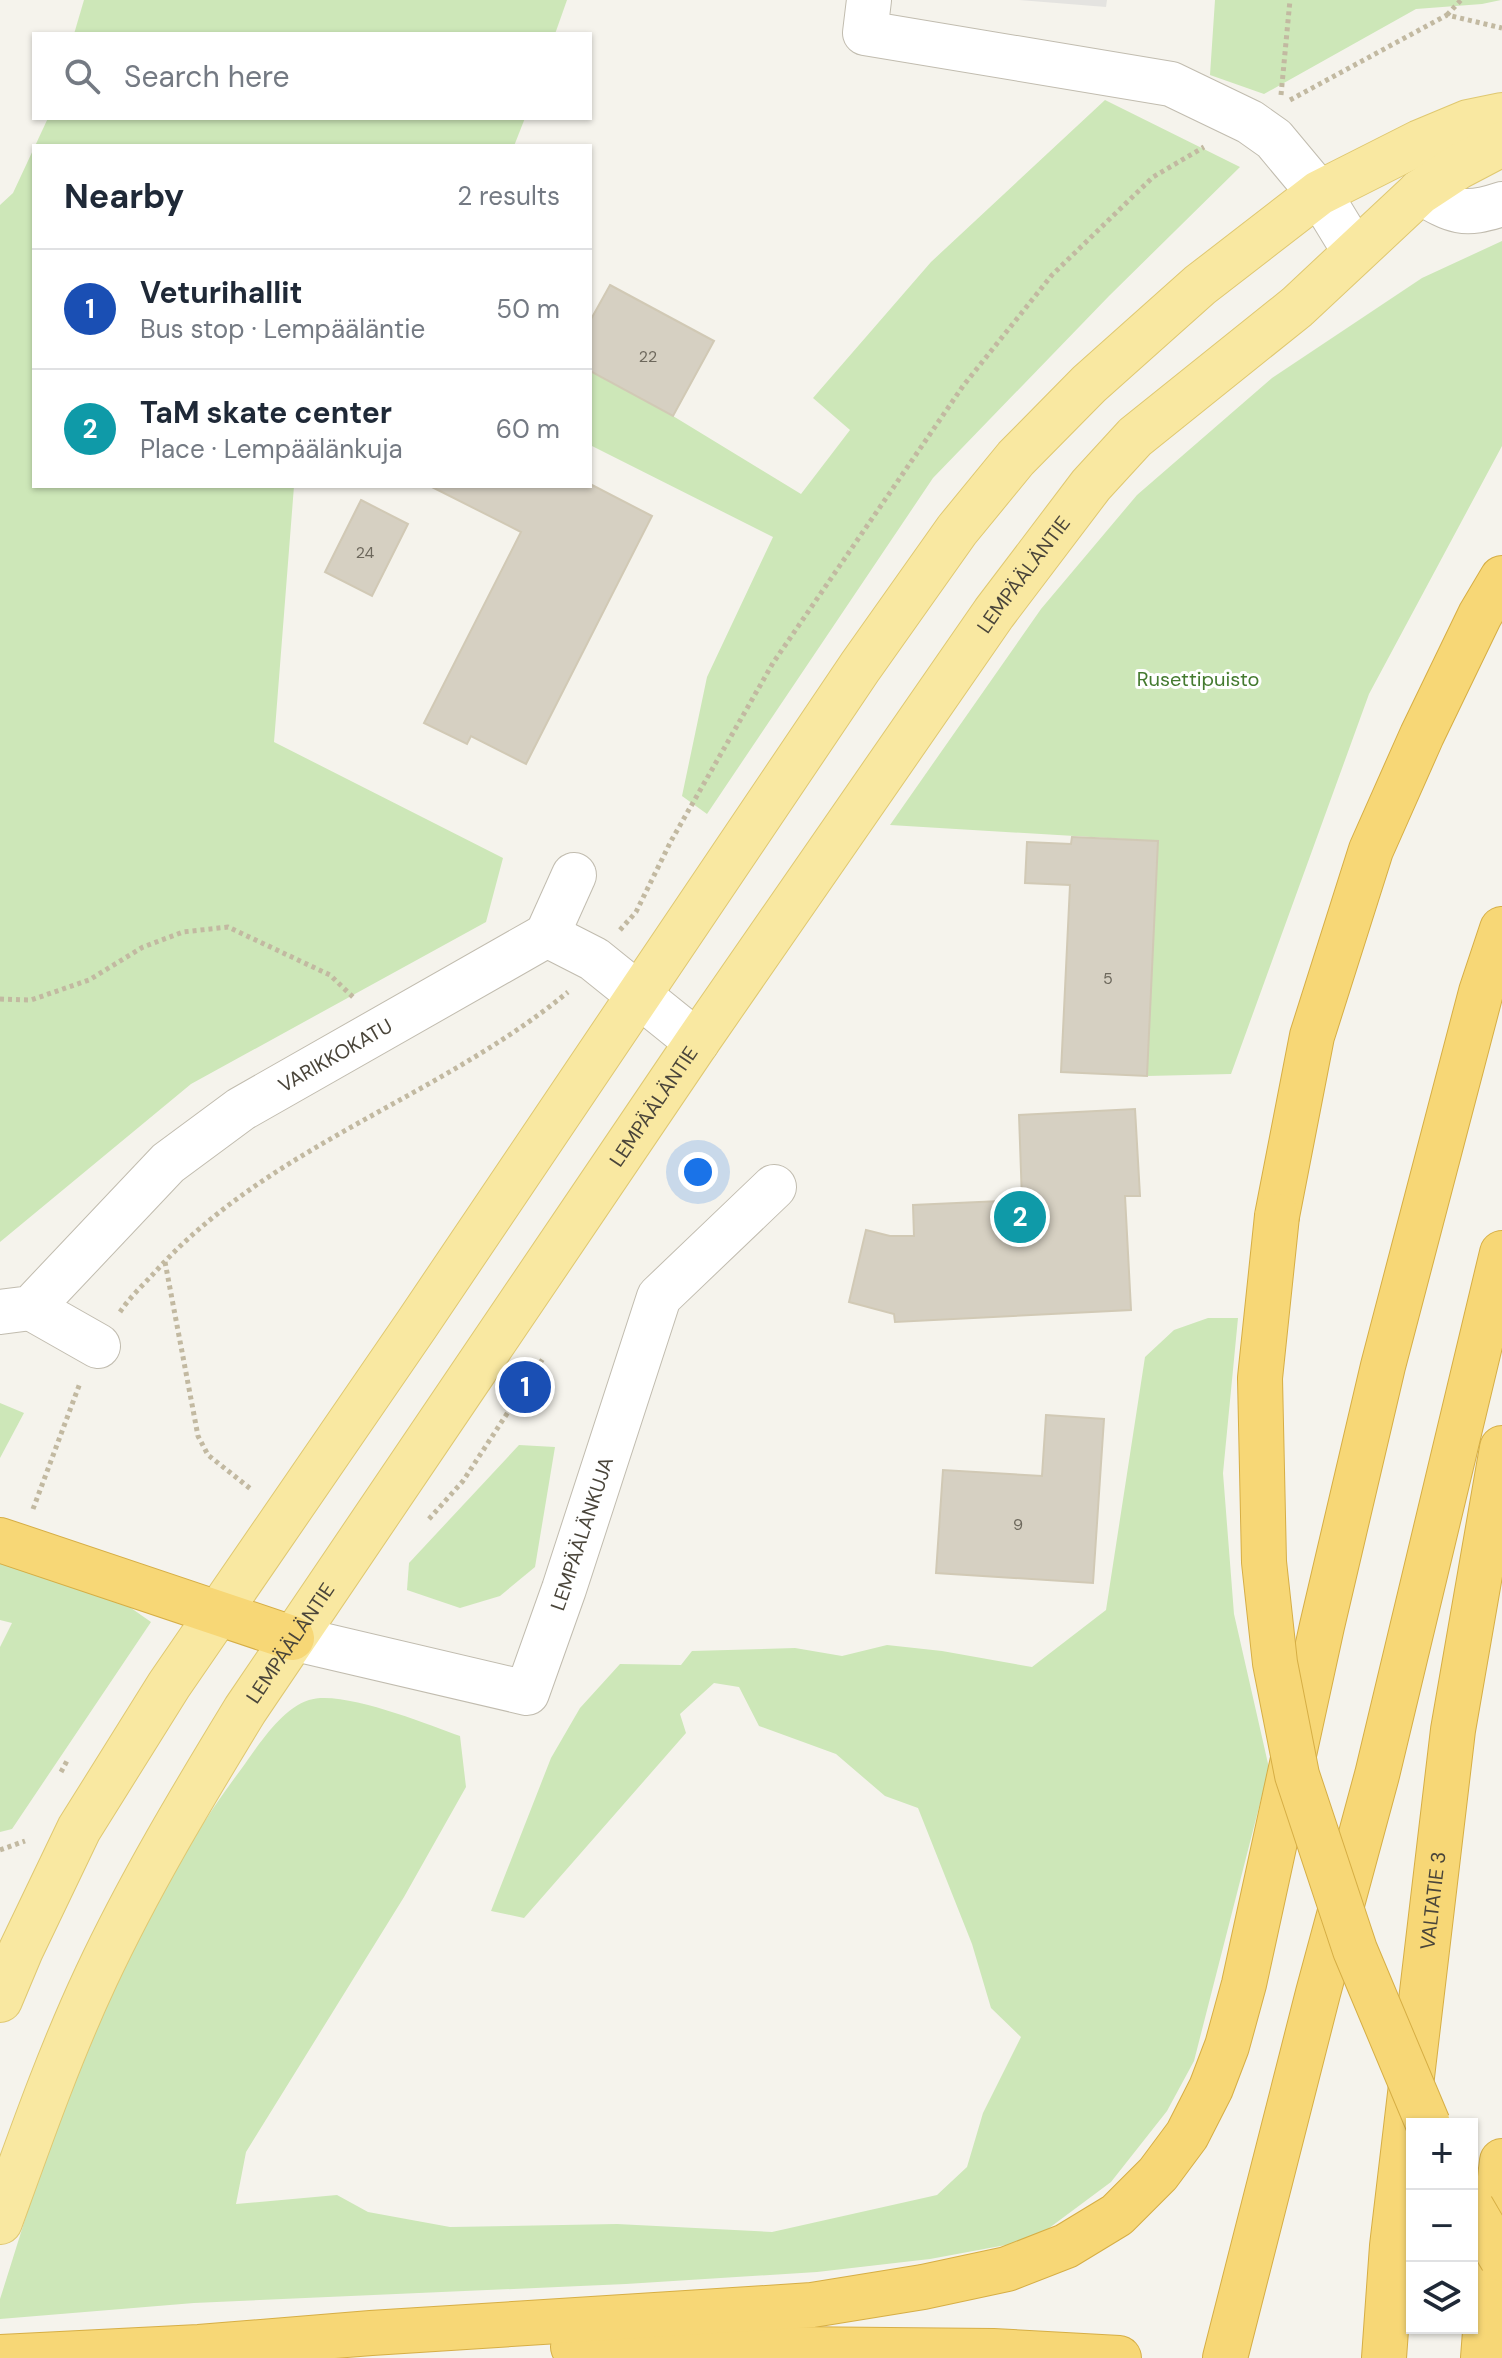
<!DOCTYPE html>
<meta charset="utf-8">
<style>
body{margin:0;font-family:"DM Sans",sans-serif;background:#f2f2f3;color:#1f2937}
.controls{position:absolute;right:24px;bottom:24px;display:grid;overflow:hidden;border-radius:0px;box-shadow:0 2px 6px #0004}
.controls button{width:72px;height:72px;display:grid;place-items:center;padding:0;border:0;border-bottom:2px solid #e0e1e3;background:#fff;color:#1f2937;font:40px sans-serif}
.you{position:absolute;left:698px;top:1172px;width:28px;height:28px;margin:-20px;border:6px solid #fff;border-radius:50%;background:#1a73e8;box-shadow:0 0 0 12px #1a73e833}
.badge{display:grid;place-items:center;width:52px;height:52px;border-radius:50%;background:#ef5929;color:#fff;font-size:26px;font-weight:700}
.pin{position:absolute;translate:-50% -50%;border:4px solid #fff;box-shadow:0 2px 8px #0006}
.list{margin:0;padding:0;list-style:none}
h2{display:flex;justify-content:space-between;align-items:center;height:104px;margin:0;padding:0 32px;font-size:34px}
h2 small{font-size:26px;font-weight:400;color:#747a83}
.list li{display:grid;grid-template-columns:52px 1fr auto;gap:24px;align-items:center;box-sizing:border-box;height:120px;padding:0 32px;border-top:2px solid #e0e1e3}
.list b{display:block;font-size:30px;white-space:nowrap}
.list p{margin:0;font-size:26px;white-space:nowrap;color:#747a83}
.list em{font-size:26px;font-style:normal;color:#747a83}
.icon{flex:none;width:44px;height:44px;fill:none;stroke:currentColor;stroke-width:2;stroke-linecap:round;stroke-linejoin:round}
.map{position:relative;flex:none;width:1502px;height:2358px;overflow:hidden}
.search{position:absolute;background:#fff;box-shadow:0 2px 6px #0004;left:32px;top:32px;width:560px;height:88px;display:flex;align-items:center;gap:20px;box-sizing:border-box;padding:0 28px;border-radius:0px;color:#747a83;font-size:30px}
.panel{position:absolute;background:#fff;box-shadow:0 2px 6px #0004;left:32px;top:144px;width:560px;height:344px;border-radius:0px}
.map>svg:first-child{display:block}
</style>
<div class="map">
<svg width="1502" height="2358" viewBox="0 0 1502 2358">
<rect width="100%" height="100%" fill="#f5f3ec"/>
<g fill="#cde7b8">
<path d="M84,0H567L555,34H74Z"/>
<path d="M1215,0H1501L1482,4L1416,9L1264,94L1210,75Z"/>
<path d="M1105,100L1240,167L1109,296L933,478L707,814L682,796L707,677L773,537L590,445V371L673,416L801,494L850,430L813,398L931,262Z"/>
<path d="M48,118H525L514,146H35Z"/>
<path d="M34,148V486H294L274,742L503,858L486,922L191,1084L0,1242V205L13,193Z"/>
<path d="M1502,241V446L1369,694L1231,1074L1147,1076L1158,841L890,825L1041,609L1137,495L1272,378L1422,278Z"/>
<path d="M1208,1318H1238L1223,1473L1234,1614L1269,1768L1194,2061L1167,2111L1111,2182L1033,2240L930,2259L817,2272L626,2284L194,2303L0,2319V2299C21,2234 40,2168 64,2104C110,1986 166,1869 242,1768C258,1746 281,1709 309,1700C341,1689 427,1724 460,1736L466,1787L404,1897L246,2152L236,2204L337,2195L368,2212L450,2227L617,2224L772,2232L937,2195L967,2167L983,2113L1021,2037L991,2008L972,1944L918,1808L885,1796L836,1754L759,1726L739,1687L714,1683L680,1714L686,1733L524,1918L491,1911L551,1758L580,1708L620,1664L681,1665L692,1651L795,1648L842,1656L887,1645L942,1651L1032,1667L1106,1610L1145,1357L1174,1330Z"/>
<path d="M0,1403L24,1413L0,1458Z"/>
<path d="M519,1445L555,1447L535,1567L500,1596L460,1608L407,1590L409,1563Z"/>
<path d="M0,1559L121,1601L151,1622L12,1829L0,1832V1647L12,1623L0,1620Z"/>
</g>
<path fill="#e4e3e0" d="M1019,0H1107L1106,7Z"/>
<g fill="#d6d0c2" stroke="#d1c9b5" stroke-width="2">
<path d="M610,285L714,341L673,416L590,371V321Z"/>
<path d="M590,484L652,516L526,764L471,736L467,744L424,723L521,532L430,486Z"/>
<path d="M361,500L408,524L372,596L325,572Z"/>
<path d="M1072,837L1158,841L1147,1076L1061,1072L1070,885L1025,883L1027,842L1071,844Z"/>
<path d="M1135,1109L1140,1196H1125L1131,1310L895,1322L894,1314L849,1302L866,1230L890,1236H914L913,1205L1022,1200L1019,1115Z"/>
<path d="M1046,1415L1104,1419L1093,1583L936,1573L943,1470L1042,1476Z"/>
</g>
<g fill="none" stroke-linecap="round" stroke-linejoin="round">
<defs>
<g id="minor">
<path d="M869,0L865,33L1171,84L1250,122L1274,139L1319,193L1355,252"/>
<path d="M1420,192C1454,212 1463,217 1502,204"/>
<path d="M547,935L574,875"/>
<path d="M31,1308L98,1346"/>
<path id="s1" d="M0,1312L31,1308L168,1163L241,1109L547,935L594,959L697,1042"/>
<path id="s2" d="M292,1638L527,1693L564,1589L659,1297L774,1187"/>
</g>
<g id="major">
<path d="M0,2000L21,1950L79,1829L169,1685L417,1324L860,667L957,530L1016,458L1089,384L1200,285L1319,193L1420,142L1468,122L1502,115"/>
<path id="s3" d="M0,2222C30,2139 59,2056 96,1977C139,1885 192,1797 245,1710L697,1042L994,613L1091,485L1135,437L1297,307L1420,192L1458,167L1502,144"/>
</g>
<g id="highway">
<path d="M1277,1216L1312,1036L1371,850L1422,735L1480,615L1502,578"/>
<path d="M0,1540L292,1638"/>
<path d="M573,2347L993,2351L1119,2358"/>
<path d="M0,2357L199,2347L371,2333L812,2305L923,2287L1007,2269L1066,2246L1117,2215L1158,2174L1187,2135L1211,2088L1227,2046L1244,1984L1322,1626L1383,1366L1481,992L1502,929"/>
<path d="M1225,2358L1318,1993L1377,1775L1502,1253"/>
<path id="s4" d="M1384,2358L1392,2246L1453,1730L1502,1448"/>
<path d="M1483,2358L1491,2253L1502,2161"/>
</g>
</defs>
<use href="#minor" stroke="#c1bcaf" stroke-width="46"/>
<use href="#major" stroke="#dfc871" stroke-width="46"/>
<use href="#highway" stroke="#d6ae45" stroke-width="46"/>
<g stroke="#c2b9a1" stroke-width="5" stroke-dasharray="4 4" stroke-linecap="butt">
<path d="M1447,15L1461,0"/>
<path d="M1281,95L1290,0"/>
<path d="M1290,100L1447,15L1502,28"/>
<path d="M620,930L636,912L671,841L773,663L963,386L1052,275L1153,177L1204,147"/>
<path d="M0,999L31,1000L89,980L143,947L183,932L228,927L330,975L355,999"/>
<path d="M165,1262L198,1436L208,1455L252,1490"/>
<path d="M120,1312C130,1297 144,1284 156,1271C269,1146 439,1098 568,992"/>
<path d="M33,1509L80,1383"/>
<path d="M429,1519L463,1481L544,1357"/>
<path d="M61,1772L68,1759"/>
<path d="M0,1850L25,1841"/>
</g>
<use href="#minor" stroke="#fff" stroke-width="44"/>
<use href="#major" stroke="#f9e8a1" stroke-width="44"/>
<use href="#highway" stroke="#f7d776" stroke-width="44"/>
<defs>
<g id="highway-bridge">
<path d="M1277,1216L1260,1378L1264,1562L1275,1663L1297,1775L1355,1950L1428,2124"/>
<path d="M1472,2208L1502,2259"/>
</g>
</defs>
<use href="#highway-bridge" stroke="#d6ae45" stroke-width="46" stroke-linecap="butt"/>
<use href="#highway-bridge" stroke="#f7d776" stroke-width="44"/>
</g>
<g text-anchor="middle" stroke-width="6" stroke-linejoin="round" paint-order="stroke">
<g font-size="16" fill="#6d685c">
<text x="648" y="362">22</text>
<text x="365" y="558">24</text>
<text x="1108" y="984">5</text>
<text x="1018" y="1530">9</text>
</g>
<g font-size="20" fill="#4a453a" stroke="#fff">
<text dy="7" stroke="none"><textPath href="#s3" startOffset="1946">LEMPÄÄLÄNTIE</textPath></text>
<text dy="7" stroke="none"><textPath href="#s1" startOffset="430">VARIKKOKATU</textPath></text>
<text dy="7" stroke="none"><textPath href="#s3" startOffset="1298">LEMPÄÄLÄNTIE</textPath></text>
<text dy="7" stroke="none"><textPath href="#s2" startOffset="410">LEMPÄÄLÄNKUJA</textPath></text>
<text dy="7" stroke="none"><textPath href="#s3" startOffset="650">LEMPÄÄLÄNTIE</textPath></text>
<text dy="7" stroke="none"><textPath href="#s4" startOffset="460">VALTATIE 3</textPath></text>
</g>
<g font-size="20" fill="#447a2f" stroke="#fff">
<text x="1198" y="686">Rusettipuisto</text>
</g>
</g>
</svg>
<div class="controls">
<button>+</button>
<button>−</button>
<button><svg class="icon" aria-label="layers" viewBox="0 0 24 24"><path d="M12 4l9 5-9 5-9-5zM3 14l9 5 9-5"/></svg></button>
</div>
<div class="you"></div>
<div class="pin badge" style="left:525px;top:1387px;background:#1a4fb4">1</div>
<div class="pin badge" style="left:1020px;top:1217px;background:#0f9aa8">2</div>
<div class="search"><svg class="icon" aria-label="search" viewBox="0 0 24 24"><circle cx="10" cy="10" r="6"/><path d="M15 15l6 6"/></svg>Search here</div>
<section class="panel">
<h2>Nearby<small>2 results</small></h2>
<ul class="list">
<li><span class="badge" style="background:#1a4fb4">1</span><div><b>Veturihallit</b><p>Bus stop · Lempääläntie</p></div><em>50 m</em></li>
<li><span class="badge" style="background:#0f9aa8">2</span><div><b>TaM skate center</b><p>Place · Lempäälänkuja</p></div><em>60 m</em></li>
</ul>
</section>
</div>
